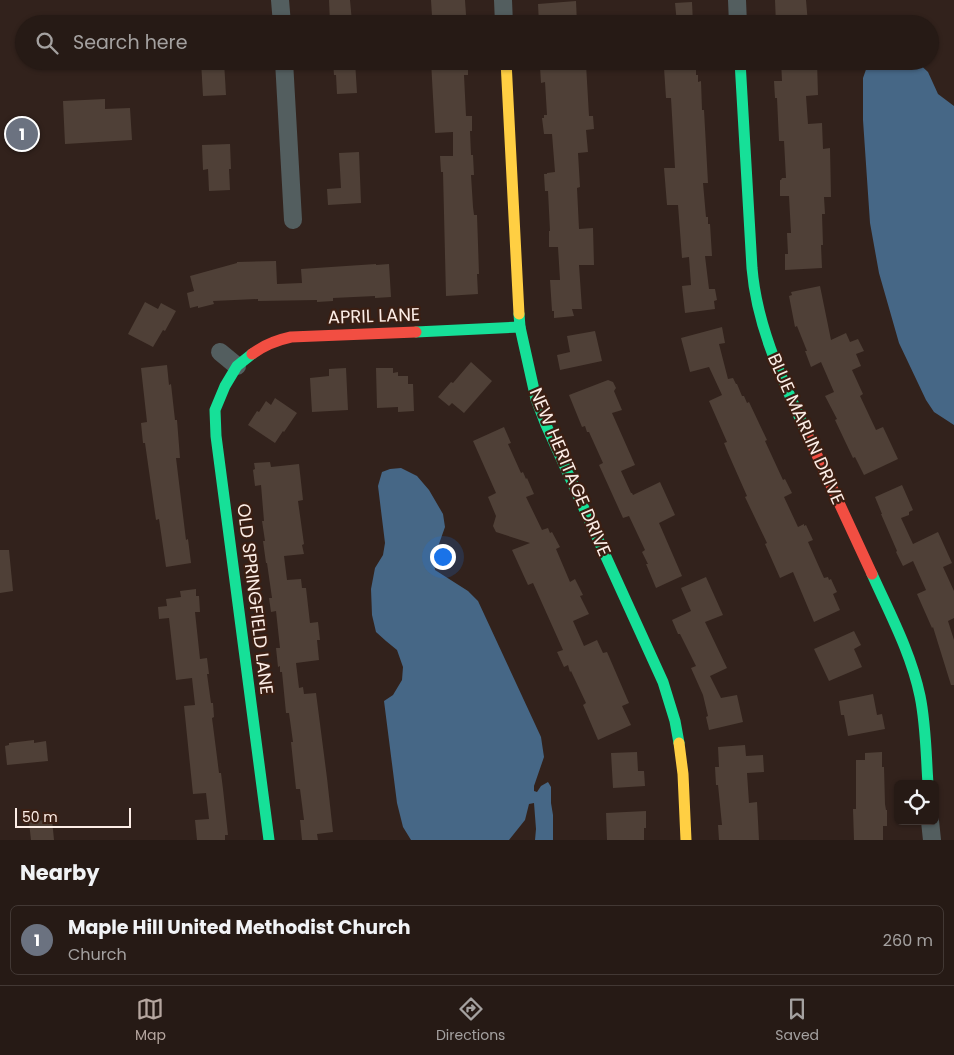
<!DOCTYPE html>
<style>
body{margin:0;font-family:Poppins,sans-serif;background:#2e231e;color:#f1f3f6}
.controls{position:absolute;right:15px;bottom:15px;display:grid;overflow:hidden;border-radius:8px;box-shadow:0 1px 4px #0004}
.controls button{width:45px;height:45px;display:grid;place-items:center;padding:0;border:0;border-bottom:1px solid #423834;background:#261a15;color:#f1f3f6;font:25px sans-serif}
.scale{position:absolute;left:15px;bottom:12px;width:116px;box-sizing:border-box;padding-left:5px;border:2px solid #fcede6;border-top:0;font-size:14px;line-height:18px;white-space:nowrap;color:#fcede6;-webkit-text-stroke:4px #3b1f13;paint-order:stroke}
.you{position:absolute;left:442px;top:556px;width:18px;height:18px;margin:-12px;border:4px solid #fff;border-radius:50%;background:#1a73e8;box-shadow:0 0 0 8px #1a73e833}
.badge{display:grid;place-items:center;width:32px;height:32px;border-radius:50%;background:#b5a69f;color:#fff;font-size:16px;font-weight:700}
.pin{position:absolute;translate:-50% -50%;border:2px solid #fff;box-shadow:0 1px 5px #0006}
.list{margin:0;padding:0;list-style:none}
h2{display:flex;justify-content:space-between;align-items:center;height:65px;margin:0;padding:0 20px;font-size:21px}
h2 small{font-size:16px;font-weight:400;color:#a4a1a0}
.list li{display:grid;grid-template-columns:32px 1fr auto;gap:15px;align-items:center;box-sizing:border-box;height:70px;margin:0 10px 10px;padding:0 10px;border:1px solid #423834;border-radius:8px}
.list b{display:block;font-size:19px;white-space:nowrap}
.list p{margin:0;font-size:16px;white-space:nowrap;color:#a4a1a0}
.list em{font-size:16px;font-style:normal;color:#a4a1a0}
.icon{flex:none;width:28px;height:28px;fill:none;stroke:currentColor;stroke-width:2;stroke-linecap:round;stroke-linejoin:round}
.map{position:relative;flex:none;width:954px;height:840px;overflow:hidden}
.search{position:absolute;background:#261a15;box-shadow:0 1px 4px #0004;left:15px;right:15px;top:15px;height:55px;display:flex;align-items:center;gap:12px;box-sizing:border-box;padding:0 18px;border-radius:28px;color:#a4a1a0;font-size:19px}
.sheet{height:145px;background:#261a15}
nav{display:flex;justify-content:space-around;align-items:center;box-sizing:border-box;height:70px;border-top:1px solid #423834;background:#261a15;font-size:14px;color:#a4a1a0}
nav a{display:grid;justify-items:center;gap:2px}
nav .on{color:#b5a69f}
.map>svg:first-child{display:block}
</style>
<div class="map">
<svg width="954" height="840" viewBox="0 0 954 840">
<rect width="100%" height="100%" fill="#32221c"/>
<g fill="#466786">
<path d="M869,61H916L928,72L938,94L954,106V425L934,412L926,400L899,343L879,273L870,223L863,120V78Z"/>
<path d="M401,468L417,476L429,490L443,514L445,527L434,558L435,570L468,591L478,601L541,737L544,757L534,786V791L537,792L541,786L548,782L551,787V803L553,815V840H535L536,829L534,803L529,804L525,820L509,840H411L403,827L397,803L384,701L393,695L402,680L403,667L397,650L386,641L376,632L372,615L371,589L375,568L383,555L385,543L378,486L382,472L390,469Z"/>
</g>
<g fill="#4f4037">
<path d="M329,0H350L352,22L330,23Z"/>
<path d="M431,0H465L466,15L432,16Z"/>
<path d="M775,0H806L808,24H776Z"/>
<path d="M576,1L577,24H539L538,4Z"/>
<path d="M692,2L693,24H677L675,3Z"/>
<path d="M201,61H224L226,95L203,96Z"/>
<path d="M333,61H355L357,93L337,94L336,75H334Z"/>
<path d="M431,61H468V75H464L466,116H472V131H470L471,155H473L474,175H471L473,207L474,215H477L478,244L479,274H477L478,294L446,296L443,172H441L440,156H453V132L435,133Z"/>
<path d="M541,61H556V66L586,64L589,116H593L594,129L586,130L588,152L578,153L580,187L577,188L579,229L593,228L594,265H579L582,309H572L574,316L554,318V311H552L550,280H560L558,247H549V231H550L548,191H545L544,174H547V173L555,172L552,134H544L542,118H544V115H547L545,82L541,83L540,67H541Z"/>
<path d="M678,61H696V75H698V82L701,81L702,110H704L708,183H703L706,217H708V224H710L712,256H705L709,289H715L717,300L714,301L715,309L685,313L682,286L691,285L689,257L682,258L678,205H667L664,168H675L671,98H666L664,68L679,67Z"/>
<path d="M781,61H817L818,95L806,96L808,124L822,123L823,149L830,148L831,197H824L825,214H822L823,245H821L822,268L785,270V254H788L787,233H791L789,196H780V180H781L782,178H786L784,141H779L777,98H775L774,81H782Z"/>
<path d="M105,99V109L130,108L132,140L65,144L63,101Z"/>
<path d="M230,144L231,169H229L230,190L209,191L208,169L203,170L202,145Z"/>
<path d="M359,152L361,203L328,205L327,189L341,188L339,153Z"/>
<path d="M276,261L277,284L302,283L301,269L376,264V265L389,264L391,297L375,298V296L333,298V301L317,302V300L258,301V299L213,301L214,304L198,308V306L190,308L187,293L194,291L190,276L237,263V262Z"/>
<path d="M820,286L831,340L846,333L850,342L858,339L864,351L856,354L861,366L852,370L863,394L860,396L876,430L883,427L898,459L864,475L855,457L853,458L835,420L837,419L825,396L834,392L821,362L811,367L805,351H807L797,326L795,327L789,296L792,295L791,292Z"/>
<path d="M145,302L158,309L161,303L176,311L165,331L163,330L153,347L128,334Z"/>
<path d="M722,327L725,343L719,344L728,379L733,378L736,384H737L742,396H744L747,403L749,402L767,440L765,441L783,480L785,479L792,493L784,497L798,527L804,524V526L806,525L813,540L808,542L824,578L828,577L829,580L831,579L837,592L833,594L840,610L814,622L793,572L780,578L765,544L767,543L745,497L747,496L728,453L724,443L727,442L709,401L722,395L709,367L690,372L681,338Z"/>
<path d="M595,331L602,361L560,370L557,355L570,352L567,336Z"/>
<path d="M471,362L492,381L464,413L452,403L449,406L438,397L451,382L453,383Z"/>
<path d="M167,365L169,385L171,384L175,420H177L180,458H176L186,540L188,539L191,563L166,567L159,519L156,520L145,443H143L141,423L147,422L141,368Z"/>
<path d="M346,368L348,410L312,412L310,378L329,376V369Z"/>
<path d="M376,368H393V373L398,372V376H408V384H413L414,411L398,412V407L377,408Z"/>
<path d="M608,380L613,382L616,388L614,391L622,410L612,413L635,465L621,471L631,493H632L633,495L660,482L675,515L659,523L682,576L656,588L646,564H648L642,552L645,550L629,516L623,518L599,465L603,463L589,432H587L585,426L582,427L569,395Z"/>
<path d="M275,398L297,413L284,432L283,431L275,443L248,425L257,411L259,412L266,401L271,405Z"/>
<path d="M504,427L511,443L508,444L521,473L523,472L526,479L527,478L534,494L526,497L542,530L548,528L550,533L552,532L560,547L556,549L570,582L575,579L583,595L580,596L589,614L573,621L584,646L597,640L603,653L607,652L629,703L622,706L631,725L598,740L583,705L586,703L571,671L570,672L568,665L564,667L557,652L563,650L533,583L528,585L512,550L530,543L496,532L493,526L496,516L488,497L496,493L473,441Z"/>
<path d="M270,462L271,467L299,464L303,500L298,501L304,544L302,545L304,554L284,556L287,580L301,579L302,588H306L310,623L318,622L320,640H317L319,660L296,663L299,688L303,687L304,694L316,693L327,778L333,832L317,834L318,840H302L300,820H304L300,789H296L291,742H293L289,713H286L282,672H280V666L278,667L276,648H280L276,611L271,612L269,598H272L267,563H266L263,541H265L262,521H264L261,485L255,486L253,470L255,469L254,463Z"/>
<path d="M902,485L913,510L909,512V515L901,518L913,544L938,532L952,563L943,567L954,591V618L948,621L954,640V685H951L933,627L932,628L917,594L926,590L913,561L903,566L896,552L897,551L881,514H882L875,497Z"/>
<path d="M0,550H9L13,591L0,593Z"/>
<path d="M706,577L723,615L705,622L727,668L710,676L721,698L737,695L743,722L709,730L706,717L708,716L703,695L691,668L696,666L680,634H678L672,620L691,611L681,588Z"/>
<path d="M196,589V596H199L200,612H195L200,659L207,658L209,674H207L211,703H213L214,717L212,718L217,757L219,773H221L223,789L228,835H225V840H197L195,820L209,819L206,793L193,794L184,706L195,705L192,678L176,680L169,618L159,619L158,607L167,606L166,599L181,597L180,591Z"/>
<path d="M854,631L861,645L854,649L862,667L829,681L814,649Z"/>
<path d="M873,694L877,715L882,714L885,729L848,736L844,715H841L839,701Z"/>
<path d="M34,740V743L46,741L48,761L7,765L5,746L9,745V743Z"/>
<path d="M745,745L746,756L763,755L764,772L747,773L749,803L757,802L759,840H719L718,825H722L718,785H716L715,767H719L718,747Z"/>
<path d="M637,752L638,771H644L645,786L613,788L611,753Z"/>
<path d="M882,752V767H884L885,804L886,810H887V826H883V840H854L853,809H856V760H865V753Z"/>
<path d="M646,811V828H644V840H607L606,813Z"/>
<path d="M52,819L54,840H31L29,822Z"/>
</g>
<g fill="none" stroke-linecap="round" stroke-linejoin="round">
<g stroke="#535e5f" stroke-width="18">
<path d="M280,0L282,24"/>
<path d="M503,0L504,24"/>
<path d="M737,0L738,24"/>
<path d="M284,61L293,220"/>
<path d="M220,352L237,366"/>
<path d="M930,821L932,840"/>
</g>
<g stroke="#16e098" stroke-width="11">
<path d="M740,61L752,268C757,329 784,383 809,438"/>
<path d="M519,314L520,327L536,399L546,425L663,682L675,721L679,743"/>
<path d="M416,332L520,327"/>
<path d="M252,354L237,366L225,386L215,410L216,436L269,840"/>
<path d="M872,574C890,614 911,653 920,696C926,725 926,755 928,784"/>
</g>
<g stroke="#ffcf43" stroke-width="11">
<path d="M506,61L519,314"/>
<path d="M679,743L683,774L686,840"/>
</g>
<g stroke="#f24e42" stroke-width="11">
<path d="M252,354C264,345 277,340 291,337L416,332"/>
<path d="M809,438L872,574"/>
</g>
</g>
<g text-anchor="middle" stroke-width="4.5" stroke-linejoin="round" paint-order="stroke">
<g font-size="18" fill="#fcede6" stroke="#3b1f13">
<text transform="translate(374 316) rotate(-2)" y="6">APRIL LANE</text>
<text transform="translate(806 429) rotate(66)" y="6">BLUE MARLIN DRIVE</text>
<text transform="translate(570 472) rotate(67)" y="6">NEW HERITAGE DRIVE</text>
<text transform="translate(255 599) rotate(83)" y="6">OLD SPRINGFIELD LANE</text>
</g>
</g>
</svg>
<div class="controls">
<button><svg class="icon" aria-label="locate" viewBox="0 0 24 24"><circle cx="12" cy="12" r="6"/><path d="M12 2v4M12 18v4M2 12h4M18 12h4"/></svg></button>
</div>
<div class="scale">50 m</div>
<div class="you"></div>
<div class="pin badge" style="left:22px;top:134px;background:#6b7280">1</div>
<div class="search"><svg class="icon" aria-label="search" viewBox="0 0 24 24"><circle cx="10" cy="10" r="6"/><path d="M15 15l6 6"/></svg>Search here</div>
</div>
<section class="sheet">
<h2>Nearby<small></small></h2>
<ul class="list">
<li><span class="badge" style="background:#6b7280">1</span><div><b>Maple Hill United Methodist Church</b><p>Church</p></div><em>260 m</em></li>
</ul>
</section>
<nav>
<a class="on"><svg class="icon" aria-label="map" viewBox="0 0 24 24"><path d="M3 6l6-2 6 2 6-2v14l-6 2-6-2-6 2zM9 4v14M15 6v14"/></svg>Map</a>
<a><svg class="icon" aria-label="directions" viewBox="0 0 24 24"><path d="M12 3l9 9-9 9-9-9zM9 14v-3h6M13 9l2 2-2 2"/></svg>Directions</a>
<a><svg class="icon" aria-label="saved" viewBox="0 0 24 24"><path d="M7 4h10v16l-5-4-5 4z"/></svg>Saved</a>
</nav>
